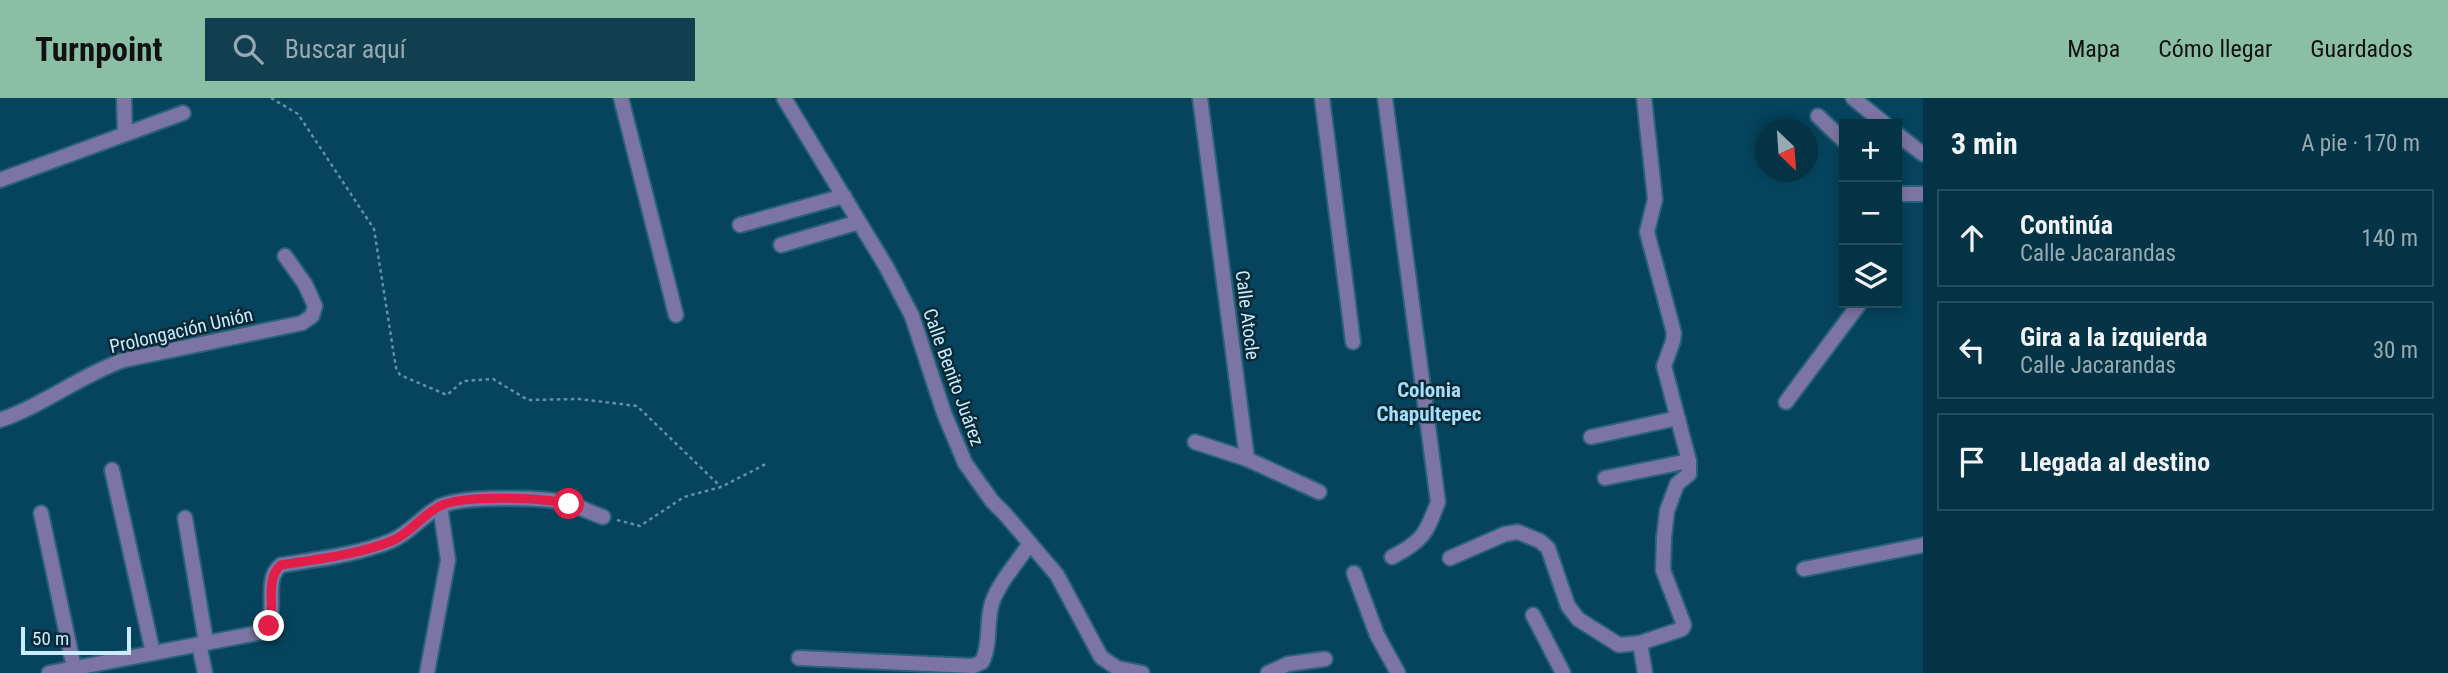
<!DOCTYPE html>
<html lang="es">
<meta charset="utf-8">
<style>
body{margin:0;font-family:"Roboto Condensed",sans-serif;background:#123f50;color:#f1f3f6}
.controls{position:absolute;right:21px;top:21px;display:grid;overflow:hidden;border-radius:0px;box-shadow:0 4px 10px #0003}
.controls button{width:63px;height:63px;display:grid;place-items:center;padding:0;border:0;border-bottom:2px solid #254e5e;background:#043345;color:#f1f3f6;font:35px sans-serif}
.compass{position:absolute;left:1755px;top:21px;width:63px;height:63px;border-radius:50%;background:#043345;box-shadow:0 4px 10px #0003;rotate:155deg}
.scale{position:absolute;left:21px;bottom:18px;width:110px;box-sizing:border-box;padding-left:7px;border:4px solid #c9ecfe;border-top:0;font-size:19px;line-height:24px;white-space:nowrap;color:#c9ecfe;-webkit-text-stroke:5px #092936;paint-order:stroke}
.stop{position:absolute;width:21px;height:21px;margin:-16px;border:5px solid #e11d48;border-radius:50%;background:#fff}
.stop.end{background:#e11d48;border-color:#fff;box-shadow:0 2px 7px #0008}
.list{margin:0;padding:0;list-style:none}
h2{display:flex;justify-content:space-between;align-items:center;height:91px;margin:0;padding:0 28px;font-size:30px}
h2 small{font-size:23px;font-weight:400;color:#97aab3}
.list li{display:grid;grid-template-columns:46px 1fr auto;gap:21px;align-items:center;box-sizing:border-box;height:98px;margin:0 14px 14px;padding:0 14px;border:2px solid #254e5e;border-radius:0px}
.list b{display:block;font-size:26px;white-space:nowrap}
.list p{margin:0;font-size:23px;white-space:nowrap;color:#97aab3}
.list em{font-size:23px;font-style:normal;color:#97aab3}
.icon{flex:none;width:38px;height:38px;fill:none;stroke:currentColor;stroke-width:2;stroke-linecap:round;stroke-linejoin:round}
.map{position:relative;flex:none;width:1923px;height:575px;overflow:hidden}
header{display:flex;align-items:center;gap:42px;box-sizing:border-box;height:98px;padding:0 35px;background:#8abfa5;color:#111}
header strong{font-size:33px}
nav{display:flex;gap:38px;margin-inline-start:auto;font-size:24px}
.search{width:490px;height:63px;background:#123f50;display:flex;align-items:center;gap:18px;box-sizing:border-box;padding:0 24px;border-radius:0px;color:#97aab3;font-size:26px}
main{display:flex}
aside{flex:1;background:#043345}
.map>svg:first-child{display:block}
</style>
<header>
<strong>Turnpoint</strong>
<div class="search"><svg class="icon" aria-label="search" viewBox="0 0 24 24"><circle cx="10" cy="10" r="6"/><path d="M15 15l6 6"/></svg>Buscar aquí</div>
<nav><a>Mapa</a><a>Cómo llegar</a><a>Guardados</a></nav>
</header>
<main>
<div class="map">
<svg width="1923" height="575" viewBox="0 0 1923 575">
<rect width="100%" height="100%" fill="#05445c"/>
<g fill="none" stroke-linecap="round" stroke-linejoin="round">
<defs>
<g id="minor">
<path d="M124,0L125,36"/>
<path d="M621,0L676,217"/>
<path d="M784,0L887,170L912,218L944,315L965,365L992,403L1005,416L1057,477L1101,559L1117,570L1142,575"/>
<path d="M1200,0L1247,361L1319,394"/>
<path d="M1322,0L1353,244"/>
<path d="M1385,0L1438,404C1426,436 1423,443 1392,459"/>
<path d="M1644,0L1655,101L1647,134L1674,235L1673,243L1664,268L1689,363V376L1677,386L1667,413L1664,439L1663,472L1684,527L1682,531L1640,545L1645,575"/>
<path d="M1853,0L1885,26"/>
<path d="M1818,18L1844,43"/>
<path d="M1897,36L1923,56"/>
<path d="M0,82L183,15"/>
<path d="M1898,96H1923"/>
<path d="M740,127L844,98"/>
<path d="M781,147L859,124"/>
<path d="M1786,304L1860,205"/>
<path d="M0,322C44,307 81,277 124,262L302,225L312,218L315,208L305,186L285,158"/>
<path d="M1591,339L1678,320"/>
<path d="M1195,344L1247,361"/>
<path d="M112,372L153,555"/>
<path d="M1605,380L1689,363"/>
<path d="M41,415L74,570"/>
<path d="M185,420L206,544"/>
<path d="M1450,460L1505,436L1518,434L1540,443L1548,450L1568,508L1578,521L1619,547L1640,545"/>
<path d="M1804,471L1923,447"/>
<path d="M1354,475L1377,537L1398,575"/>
<path d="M1533,517L1563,575"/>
<path d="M199,546L205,575"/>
<path d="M799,560L973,568L982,564C991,547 986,524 992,505C999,484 1018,464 1030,445"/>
<path d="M49,575L263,534C281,516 261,483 281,467C318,461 356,457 391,443C410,435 422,418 439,409C460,397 544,399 568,405C580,409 591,415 603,419"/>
<path d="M427,575L448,462L440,408"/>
<path d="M1268,575L1288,566L1325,561"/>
</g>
</defs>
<use href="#minor" stroke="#286279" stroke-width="18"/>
<g stroke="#5f91a7" stroke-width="2.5" stroke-dasharray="3.5 3.5" stroke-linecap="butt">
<path d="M271,0L298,16L374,131L396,270L400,277L447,297L463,283L493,281L528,302L579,301L637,308L721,389"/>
<path d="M617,422L640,428L684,399L721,389L766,366"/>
</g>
<use href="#minor" stroke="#7c75a3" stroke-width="14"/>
</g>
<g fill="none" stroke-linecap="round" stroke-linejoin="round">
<path stroke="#e11d48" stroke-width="9" d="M269,528C276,510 264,481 281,467C318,461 356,457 392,443C411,435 422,417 440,408C465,396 542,400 569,406"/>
</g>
<g text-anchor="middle" stroke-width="5" stroke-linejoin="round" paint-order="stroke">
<g font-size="19" fill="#c9ecfe" stroke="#092936">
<text transform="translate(1248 217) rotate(83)" y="7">Calle Atocle</text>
<text transform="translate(181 232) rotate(-13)" y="7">Prolongación Unión</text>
<text transform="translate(954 279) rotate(70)" y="7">Calle Benito Juárez</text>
</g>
<g font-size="21" font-weight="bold" fill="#a6dffc" stroke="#092936">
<text x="1429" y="299">Colonia<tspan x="1429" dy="24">Chapultepec</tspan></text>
</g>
</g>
</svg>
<div class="controls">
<button>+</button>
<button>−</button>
<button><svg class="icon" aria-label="layers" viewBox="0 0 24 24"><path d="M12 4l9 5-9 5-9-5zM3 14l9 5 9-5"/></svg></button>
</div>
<svg class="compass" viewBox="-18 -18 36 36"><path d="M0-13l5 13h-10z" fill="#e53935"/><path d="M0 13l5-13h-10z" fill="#97aab3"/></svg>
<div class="scale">50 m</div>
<div class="stop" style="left:569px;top:406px"></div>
<div class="stop end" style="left:269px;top:528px"></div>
</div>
<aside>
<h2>3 min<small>A pie · 170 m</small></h2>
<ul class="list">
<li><svg class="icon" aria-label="ahead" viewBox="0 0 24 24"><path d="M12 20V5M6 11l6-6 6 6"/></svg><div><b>Continúa</b><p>Calle Jacarandas</p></div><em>140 m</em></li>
<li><svg class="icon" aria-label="left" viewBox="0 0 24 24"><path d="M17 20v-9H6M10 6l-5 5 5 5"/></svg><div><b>Gira a la izquierda</b><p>Calle Jacarandas</p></div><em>30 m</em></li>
<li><svg class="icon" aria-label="arrive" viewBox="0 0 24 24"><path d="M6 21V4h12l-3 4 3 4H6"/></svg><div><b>Llegada al destino</b></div></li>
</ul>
</aside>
</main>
